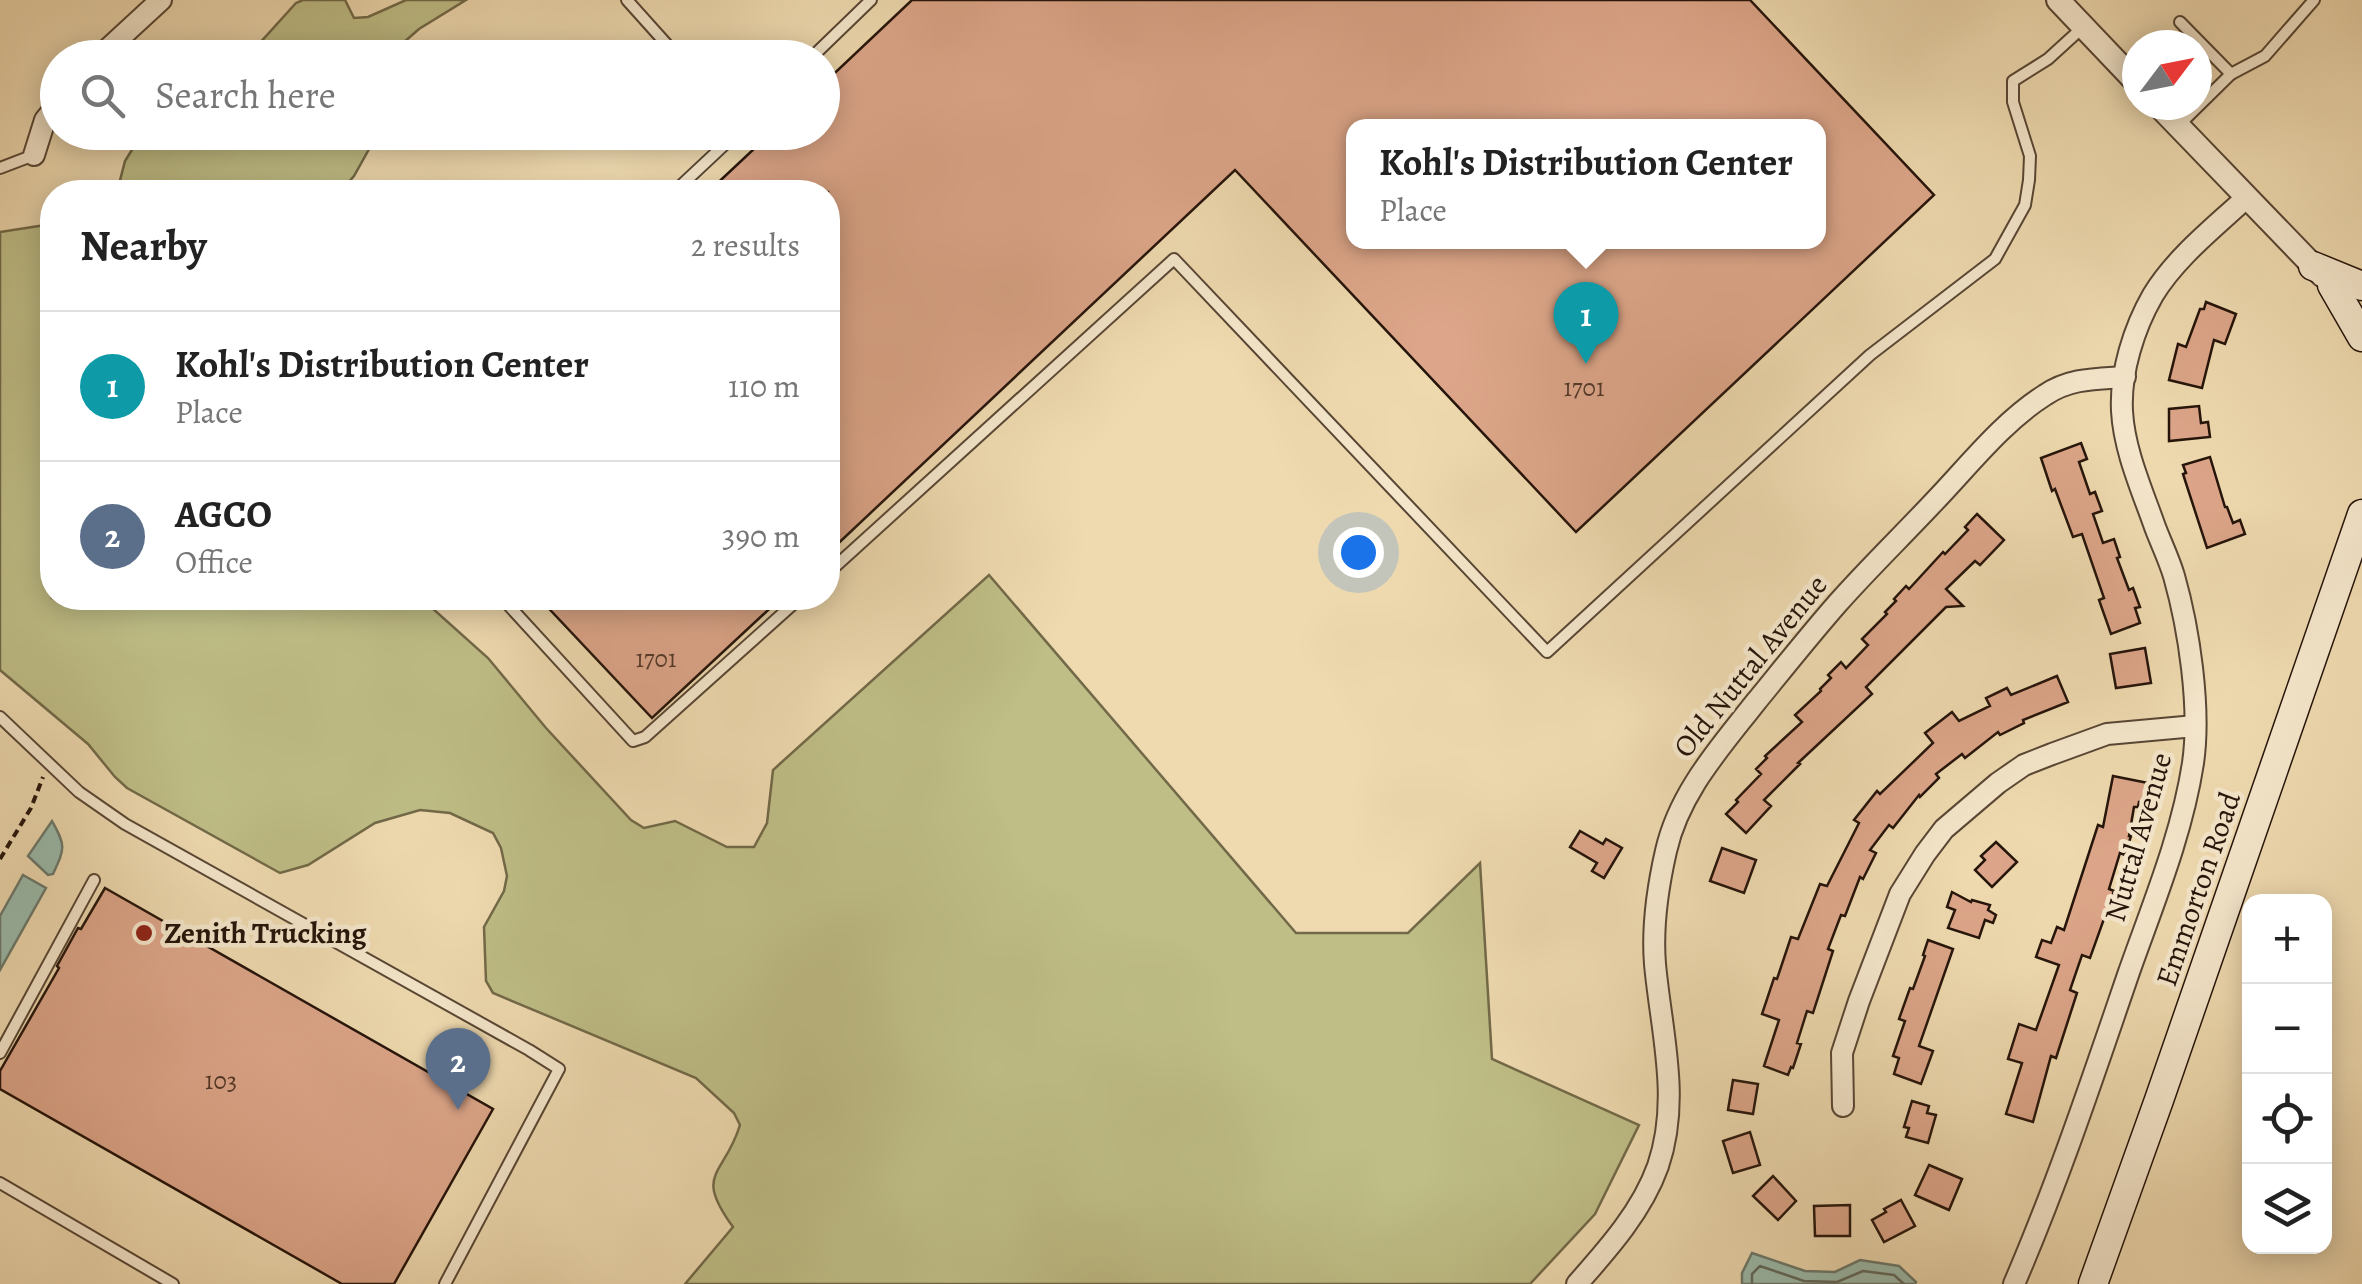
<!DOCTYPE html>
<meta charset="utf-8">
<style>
body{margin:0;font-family:Alegreya,serif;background:#f6f6f6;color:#222}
.controls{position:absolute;right:30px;bottom:30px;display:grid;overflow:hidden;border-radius:20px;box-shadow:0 5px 25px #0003}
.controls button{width:90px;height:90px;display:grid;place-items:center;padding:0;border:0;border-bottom:2px solid #e0e0e0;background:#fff;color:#222;font:50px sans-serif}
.compass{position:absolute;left:2122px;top:30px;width:90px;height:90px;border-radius:50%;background:#fff;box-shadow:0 5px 25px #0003;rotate:58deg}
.you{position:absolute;left:1358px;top:552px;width:35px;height:35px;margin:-25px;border:8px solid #fff;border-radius:50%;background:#1a73e8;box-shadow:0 0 0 15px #1a73e833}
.badge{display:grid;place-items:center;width:65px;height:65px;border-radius:50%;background:#db2777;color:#fff;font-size:32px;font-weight:700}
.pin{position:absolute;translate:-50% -82px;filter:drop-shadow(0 2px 5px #0008)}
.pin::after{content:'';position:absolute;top:52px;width:35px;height:30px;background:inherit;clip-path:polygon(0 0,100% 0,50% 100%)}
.popup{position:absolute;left:1346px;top:119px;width:480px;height:130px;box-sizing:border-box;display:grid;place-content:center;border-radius:20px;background:#fff;filter:drop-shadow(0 2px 8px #0005);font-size:32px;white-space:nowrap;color:#767676}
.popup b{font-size:38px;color:#222}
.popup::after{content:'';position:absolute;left:50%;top:100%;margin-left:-20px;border:20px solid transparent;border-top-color:#fff}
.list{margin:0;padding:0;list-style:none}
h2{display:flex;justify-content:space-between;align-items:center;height:130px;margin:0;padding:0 40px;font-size:42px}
h2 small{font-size:32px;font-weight:400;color:#767676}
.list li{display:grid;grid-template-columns:65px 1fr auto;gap:30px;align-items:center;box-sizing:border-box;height:150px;padding:0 40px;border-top:2px solid #e0e0e0}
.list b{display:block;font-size:38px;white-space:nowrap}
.list p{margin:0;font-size:32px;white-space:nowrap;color:#767676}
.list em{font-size:32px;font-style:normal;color:#767676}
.icon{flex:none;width:55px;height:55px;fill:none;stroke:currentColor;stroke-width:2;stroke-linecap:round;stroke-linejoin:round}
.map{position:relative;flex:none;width:2362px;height:1284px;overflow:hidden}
.search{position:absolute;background:#fff;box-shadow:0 5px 25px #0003;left:40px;top:40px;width:800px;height:110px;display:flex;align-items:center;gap:25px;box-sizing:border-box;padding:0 35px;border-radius:55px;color:#767676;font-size:38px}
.panel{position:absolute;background:#fff;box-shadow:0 5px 25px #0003;left:40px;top:180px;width:800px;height:430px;border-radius:40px}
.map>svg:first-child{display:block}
</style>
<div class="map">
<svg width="2362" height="1284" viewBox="0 0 2362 1284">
<rect width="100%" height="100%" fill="#efdab0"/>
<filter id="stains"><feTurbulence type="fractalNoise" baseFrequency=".002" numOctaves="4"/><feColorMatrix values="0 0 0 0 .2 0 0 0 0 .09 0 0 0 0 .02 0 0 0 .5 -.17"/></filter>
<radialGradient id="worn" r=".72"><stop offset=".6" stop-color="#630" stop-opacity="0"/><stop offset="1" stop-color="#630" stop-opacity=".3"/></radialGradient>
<g fill="#bfbe87" stroke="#726948" stroke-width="2.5">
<path d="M303,0H345L354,18L368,17L406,0H466L419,29L387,57H247L296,3Z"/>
<path d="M143,132H378V133L354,176L340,192H117L125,161Z"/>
<path d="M52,224V598H421L488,658L546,728L631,820L644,828L675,821L727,847H754L767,823L773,770L989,575L1296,933H1408L1480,863L1492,1059L1639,1125L1595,1214L1530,1284H685L733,1227C693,1172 724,1177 740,1125L734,1113L696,1078L493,993L486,981L484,927L504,891L507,876L501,848L493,833L450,813L420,810L375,823L308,865L280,873L127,788L115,777L88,744L0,670V232Z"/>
</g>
<g fill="#9abbac" stroke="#6b786b" stroke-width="2.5">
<path d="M52,821C66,846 65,848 53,874L48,875L28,856Z"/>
<path d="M23,875L46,888L0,970V916Z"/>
<path d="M1752,1253L1805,1271L1835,1272L1860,1260L1899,1266L1916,1282L1915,1284H1742V1273Z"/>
</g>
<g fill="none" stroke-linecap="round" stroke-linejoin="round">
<path stroke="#60685b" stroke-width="2.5" d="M1752,1284V1274L1760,1266L1804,1281L1837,1282L1863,1271L1894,1275L1904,1284"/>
</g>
<g fill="#dda68a" stroke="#25140a" stroke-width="2.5" fill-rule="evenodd">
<path d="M912,0H1750L1934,195L1576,532L1235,170L828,553V192H708L772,132H822V85ZM1354,126H1818V242H1354Z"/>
<path d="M2206,302L2236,314L2225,344L2214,340L2202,388L2169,380L2178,344L2186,347L2200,309H2204Z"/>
<path d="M2199,406L2201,423L2208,422L2210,437L2169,441V409Z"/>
<path d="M2081,443L2087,459L2079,462L2090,494L2095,492L2102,511L2093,514L2103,543L2114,539L2120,557L2117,558L2129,590L2133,588L2140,607L2135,608L2140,623L2111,634L2099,600L2104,598L2082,534L2073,537L2055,489L2052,491L2041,458Z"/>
<path d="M2210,457L2225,507H2227L2233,523L2240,520L2245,534L2207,548L2183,474L2186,473L2183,465Z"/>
<path d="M1977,514L2004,540L1980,565L1975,561L1946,589L1963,606L1946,607L1866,687L1872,694L1798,763L1800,764L1764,800L1771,806L1746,833L1726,814L1738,802L1736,800L1761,774L1756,769L1767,758L1765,756L1802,722L1795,715L1821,691L1820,689L1831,678L1828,675L1841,662L1846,668L1868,645L1862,639L1887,614L1885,612L1896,601L1894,599L1906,586L1909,589L1943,552L1945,554L1968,530L1965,527Z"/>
<path d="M539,598H781L652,718Z"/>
<path d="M2145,648L2151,683L2116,688L2110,654Z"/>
<path d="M2057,676L2068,702L2023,720L2024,723L2000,735L1998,732L1965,758L1962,754L1936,774L1939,778L1920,797L1919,795L1893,828L1889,825L1870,850L1876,853L1863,879L1860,877L1845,916L1841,915L1828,949L1833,951L1813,1013L1807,1011L1797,1043L1801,1044L1793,1068L1791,1067L1788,1075L1764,1066L1779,1020L1762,1014L1774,978L1777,979L1791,937L1798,939L1820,884L1827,886L1859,823L1854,820L1877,791L1880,794L1933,743L1925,733L1952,712L1959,721L1990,706L1986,698L2007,688L2011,695Z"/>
<path d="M2113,776L2148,783L2144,803L2139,802L2138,807H2134L2129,836H2131L2125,855L2120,853L2109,889L2114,891L2090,958L2082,955L2070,990L2077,993L2056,1058L2051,1056L2033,1122L2006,1114L2022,1063L2008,1059L2019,1024L2036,1030L2059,965L2036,957L2042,940L2051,943L2057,927L2064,930L2098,825L2103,827Z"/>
<path d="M1580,831L1603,844L1606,839L1622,848L1604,878L1592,871L1597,863L1570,847Z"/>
<path d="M1996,842L2017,862L1992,887L1975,870L1985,860L1981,856Z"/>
<path d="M1722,848L1756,860L1744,893L1710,881Z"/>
<path d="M105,888L493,1109L394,1284H342L0,1089V1071L59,968L57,966L78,928L81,929Z"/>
<path d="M1952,892L1971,902L1972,900L1990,905L1988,910L1996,915L1993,923L1985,920L1979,938L1948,928L1955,910L1947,907Z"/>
<path d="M1928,940L1953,949L1919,1046L1933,1051L1921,1084L1894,1074L1899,1058L1893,1056L1905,1021L1899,1019L1910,988L1913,989L1925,956L1923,955Z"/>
<path d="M1733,1080L1758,1084L1753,1114L1728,1110Z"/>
<path d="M1912,1101L1929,1106L1927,1113L1936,1115L1928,1143L1906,1137L1909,1128L1904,1127Z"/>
<path d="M1750,1132L1760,1165L1733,1173L1723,1141Z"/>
<path d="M1929,1165L1962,1179L1949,1210L1915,1195Z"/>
<path d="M1773,1176L1796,1201L1778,1220L1753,1196Z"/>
<path d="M1901,1200L1915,1226L1884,1242L1872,1220L1886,1212L1884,1209Z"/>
<path d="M1850,1205V1236H1815L1814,1206Z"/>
</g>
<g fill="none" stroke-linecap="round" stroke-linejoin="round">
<defs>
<g id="service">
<path d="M627,0L679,58"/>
<path d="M811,58L871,0"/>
<path d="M2231,74L2265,56L2314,0"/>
<path d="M2178,126L2231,74L2180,22"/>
<path d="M0,168L34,155"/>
<path d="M674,192L738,132"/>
<path d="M828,573L1174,259L1547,652L1870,355L1995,259L2025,205L2029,180L2030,156L2013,102V81L2048,59L2082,28"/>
<path d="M502,598L633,741L645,737L800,598"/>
<path d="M0,717L79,792L125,824L529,1050L559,1069L445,1284"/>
<path d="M0,1053L94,880"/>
<path d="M0,1183L173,1284"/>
</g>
<g id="minor">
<path d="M98,58L161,0"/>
<path d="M34,155L45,120L58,104"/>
<path d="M1843,1106L1842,1053L1859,1001L1900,894L1925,854L1944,829L1998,783L2024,765L2052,754L2107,734L2195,726"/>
<path d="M1577,1284C1608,1249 1642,1211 1658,1166C1681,1099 1661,1031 1655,964C1652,927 1658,886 1666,851C1679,793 1719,749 1755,703C1782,670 1809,636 1837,604C1867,570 1900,538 1931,505C1967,468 2001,423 2045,395C2070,378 2096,379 2125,377"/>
<path d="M2014,1284C2058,1182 2093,1077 2129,972C2153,904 2182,835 2193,763C2201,708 2189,629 2174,576C2169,559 2161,543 2155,527C2142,490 2124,450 2122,411C2120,372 2134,328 2153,295C2176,257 2215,227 2247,197"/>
</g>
<g id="tertiary">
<path d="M2058,0L2137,83"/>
<path d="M2158,105L2322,275"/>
</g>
<g id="secondary">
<path d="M2313,266L2362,286"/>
<path d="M2332,285L2362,337"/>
<path d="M2093,1284L2159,1100L2362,514"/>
</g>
</defs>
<use href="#service" stroke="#584634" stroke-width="14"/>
<use href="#minor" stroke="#584634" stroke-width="24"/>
<use href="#tertiary" stroke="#584634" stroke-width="26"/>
<use href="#secondary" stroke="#25140a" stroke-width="31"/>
<path stroke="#25140a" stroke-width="4" stroke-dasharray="8 5" stroke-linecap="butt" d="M0,859L31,808L43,777"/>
<use href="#service" stroke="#f5e7cc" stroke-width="10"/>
<use href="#minor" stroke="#f5e7cc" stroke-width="20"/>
<use href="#tertiary" stroke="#f5e7cc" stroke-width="22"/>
<use href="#secondary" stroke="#f5e7cc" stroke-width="28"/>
</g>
<circle fill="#8f2418" stroke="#f5e7cc" stroke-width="4" cx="144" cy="933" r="10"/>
<g text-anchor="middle" stroke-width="9" stroke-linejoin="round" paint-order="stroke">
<g font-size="25" fill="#53382a">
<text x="1584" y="396">1701</text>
<text x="656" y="667">1701</text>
<text x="221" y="1089">103</text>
</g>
<g font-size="30" fill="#25140a" stroke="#f5e7cc">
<text transform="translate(1750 666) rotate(-51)" y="10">Old Nuttal Avenue</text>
<text transform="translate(2138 837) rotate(-74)" y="10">Nuttal Avenue</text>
<text transform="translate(2198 889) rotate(-71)" y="10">Emmorton Road</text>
</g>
<g font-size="30" font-weight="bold" fill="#25140a" stroke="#f5e7cc" text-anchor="start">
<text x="164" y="943">Zenith Trucking</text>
</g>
</g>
<rect width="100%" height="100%" filter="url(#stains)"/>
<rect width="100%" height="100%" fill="url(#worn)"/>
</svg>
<div class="controls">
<button>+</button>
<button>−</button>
<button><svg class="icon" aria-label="locate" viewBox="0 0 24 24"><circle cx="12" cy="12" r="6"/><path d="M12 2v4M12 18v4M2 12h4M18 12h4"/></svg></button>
<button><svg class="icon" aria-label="layers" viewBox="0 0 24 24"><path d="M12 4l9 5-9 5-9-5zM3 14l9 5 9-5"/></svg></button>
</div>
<svg class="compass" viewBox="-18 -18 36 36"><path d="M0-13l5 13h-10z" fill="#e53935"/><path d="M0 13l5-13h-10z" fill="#767676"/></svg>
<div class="you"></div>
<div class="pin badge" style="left:1586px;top:364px;background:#0f9aa8">1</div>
<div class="popup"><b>Kohl's Distribution Center</b>Place</div>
<div class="pin badge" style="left:458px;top:1110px;background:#5c6f8a">2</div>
<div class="search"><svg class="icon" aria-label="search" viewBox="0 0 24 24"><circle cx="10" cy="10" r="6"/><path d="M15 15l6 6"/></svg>Search here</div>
<section class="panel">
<h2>Nearby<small>2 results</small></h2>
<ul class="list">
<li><span class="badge" style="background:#0f9aa8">1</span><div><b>Kohl's Distribution Center</b><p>Place</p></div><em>110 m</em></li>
<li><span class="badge" style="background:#5c6f8a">2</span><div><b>AGCO</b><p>Office</p></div><em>390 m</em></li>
</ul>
</section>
</div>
